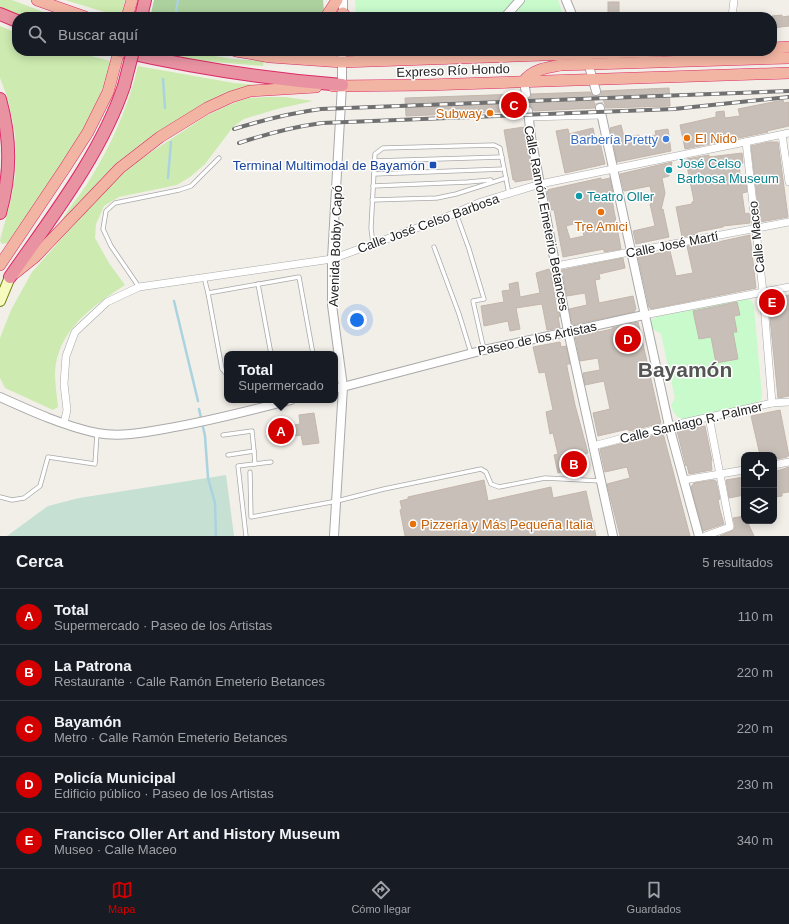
<!DOCTYPE html>
<html lang="es">
<meta charset="utf-8">
<style>
body{margin:0;font-family:Helvetica,sans-serif;background:#20242c;color:#f1f3f6}
.controls{position:absolute;right:12px;bottom:12px;display:grid;overflow:hidden;border-radius:8px;box-shadow:0 2px 10px #0003}
.controls button{width:36px;height:36px;display:grid;place-items:center;padding:0;border:0;border-bottom:1px solid #363941;background:#171b24;color:#f1f3f6;font:20px sans-serif}
.you{position:absolute;left:357px;top:320px;width:14px;height:14px;margin:-10px;border:3px solid #fff;border-radius:50%;background:#1a73e8;box-shadow:0 0 0 6px #1a73e833}
.badge{display:grid;place-items:center;width:26px;height:26px;border-radius:50%;background:#d40000;color:#fff;font-size:13px;font-weight:700}
.pin{position:absolute;translate:-50% -50%;border:2px solid #fff;box-shadow:0 1px 4px #0006}
.popup{position:absolute;left:224px;top:351px;width:114px;height:52px;box-sizing:border-box;display:grid;place-content:center;border-radius:8px;background:#171b24;filter:drop-shadow(0 1px 3px #0005);font-size:13px;white-space:nowrap;color:#9ea1a6}
.popup b{font-size:15px;color:#f1f3f6}
.popup::after{content:'';position:absolute;left:50%;top:100%;margin-left:-8px;border:8px solid transparent;border-top-color:#171b24}
.list{margin:0;padding:0;list-style:none}
h2{display:flex;justify-content:space-between;align-items:center;height:52px;margin:0;padding:0 16px;font-size:17px}
h2 small{font-size:13px;font-weight:400;color:#9ea1a6}
.list li{display:grid;grid-template-columns:26px 1fr auto;gap:12px;align-items:center;box-sizing:border-box;height:56px;padding:0 16px;border-top:1px solid #363941}
.list b{display:block;font-size:15px;white-space:nowrap}
.list p{margin:0;font-size:13px;white-space:nowrap;color:#9ea1a6}
.list em{font-size:13px;font-style:normal;color:#9ea1a6}
.icon{flex:none;width:22px;height:22px;fill:none;stroke:currentColor;stroke-width:2;stroke-linecap:round;stroke-linejoin:round}
.map{position:relative;flex:none;width:789px;height:536px;overflow:hidden}
.search{position:absolute;background:#171b24;box-shadow:0 2px 10px #0003;left:12px;right:12px;top:12px;height:44px;display:flex;align-items:center;gap:10px;box-sizing:border-box;padding:0 14px;border-radius:16px;color:#9ea1a6;font-size:15px}
.sheet{height:332px;background:#171b24}
nav{display:flex;justify-content:space-around;align-items:center;box-sizing:border-box;height:56px;border-top:1px solid #363941;background:#171b24;font-size:11px;color:#9ea1a6}
nav a{display:grid;justify-items:center;gap:2px}
nav .on{color:#d40000}
.map>svg:first-child{display:block}
</style>
<div class="map">
<svg width="789" height="536" viewBox="0 0 789 536">
<rect width="100%" height="100%" fill="#f2efe9"/>
<g fill="#cdebb0">
<path d="M0,0H12L57,17H20L0,10Z"/>
<path d="M65,0H125L121,17Z"/>
<path d="M0,26L17,33V51H73L110,61L105,84L79,140L12,242L2,244L0,241L1,236L11,200L15,177L16,156L15,135L12,117L7,96L0,78Z"/>
<path d="M142,51H187L232,59L264,61L263,66L191,60Z"/>
<path d="M138,66L234,83L261,85L208,104L61,222C67,209 79,197 87,184C110,148 128,108 138,66Z"/>
<path d="M266,97H285L313,101L277,109L244,119L233,127L205,164L190,177L177,185L119,197L104,206L96,224L95,238L109,263L125,285C93,306 57,330 55,373C55,384 57,396 58,407L53,410L5,388L0,378V338L11,310L32,272L111,183L136,162L206,116L226,106L248,98Z"/>
</g>
<path fill="#add19e" d="M154,0H323L324,11L320,17H150Z"/>
<path fill="#c6e0d4" d="M226,475L234,536H7L48,506L79,498Z"/>
<g fill="#c8facc">
<path d="M355,0H558L564,17H356Z"/>
<path d="M400,51H508L440,54Z"/>
<path d="M747,299C752,299 753,303 754,307L762,396L761,400L755,404L682,419C675,416 673,412 671,405L675,398L661,334L650,327C650,320 653,318 659,316Z"/>
</g>
<g fill="none" stroke-linecap="round" stroke-linejoin="round">
<g stroke="#aad3df" stroke-width="2.5">
<path d="M175,17L178,0"/>
<path d="M163,79L165,108"/>
<path d="M168,178L171,142"/>
<path d="M174,301L198,401"/>
<path d="M199,409L205,436L208,478L215,503L216,536"/>
</g>
</g>
<g fill="#c7bfb8" stroke="#c4b6ab" fill-rule="evenodd">
<rect x="608" y="2" width="11" height="15"/>
<path d="M782,15V17L789,16V26L772,28V16Z"/>
<path d="M669,88L670,106L606,108L601,93V91Z"/>
<path d="M590,92L593,95L595,108L534,111L532,107L528,106L524,107L523,111L406,116L405,98L520,94L522,98L526,99L530,98L531,94Z"/>
<path d="M783,100L784,103L789,102V126L767,131L768,132L685,149L680,125L716,117V112L724,111L725,118L740,116L738,109Z"/>
<path d="M621,125L624,137L639,135L640,137L656,135L655,131L668,129L671,151L617,162L610,128Z"/>
<path d="M524,127L533,179L515,182V180H513L504,130Z"/>
<path d="M593,128L595,139L599,138L605,164L565,173L556,131L568,129L569,134Z"/>
<path d="M769,142H778L788,217L760,222L751,146Z"/>
<path d="M742,153L743,163H739L741,185L746,184L747,192L742,193L745,214L749,213L750,223L723,226V227L697,232V234L682,237L676,207L692,204V202L694,201L686,161L687,159L709,155V157Z"/>
<path d="M672,162L669,176L662,178L665,193L661,210L663,209L669,237L636,244L633,231L655,226L650,204L654,203L650,186L624,191L620,174Z"/>
<path d="M601,178V180L610,178L613,193L611,194L621,249L604,252V249L563,257L554,210H551L547,190ZM581,222L584,236L570,239L566,226Z"/>
<path d="M750,235L756,288L651,309L649,307L638,257L670,251L676,276L693,273L687,246L718,241V242Z"/>
<path d="M623,258L625,268L599,274L600,279L595,280L599,303L633,296L636,309L634,312L572,325L569,309L587,305L585,293L567,296L562,270Z"/>
<path d="M549,269L550,272H551L557,312H559L560,317L558,316L560,328L547,330L542,304L516,308L520,329L510,331L508,321L484,326L481,306L504,302L502,291L510,290L509,284L518,282L520,297L540,293L536,273Z"/>
<path d="M789,295V396L778,398L768,298Z"/>
<path d="M737,302L740,315L734,316L737,332H733L738,359L716,363L711,337L699,339L693,311Z"/>
<path d="M638,322L661,423L629,431L628,429L598,436L593,413L610,409L604,381L585,385L583,373L600,370L598,358L580,361L575,336L598,331L599,332L612,329V328Z"/>
<path d="M560,342L561,347L566,346L570,364H567V367L575,405L588,453L585,454L588,464L558,473L554,455L558,454L553,433L550,434L546,412L553,410L545,372L539,373L533,347Z"/>
<path d="M780,410L789,456H787V457L777,459L776,455H760L751,416Z"/>
<path d="M314,413L319,443L303,445L301,435L289,437L290,442L276,444L273,424L287,421L288,426L300,424L299,415Z"/>
<path d="M698,426V427L705,426L712,461H711L712,470L689,474L687,465L686,466L677,431Z"/>
<path d="M663,433L690,536H620L607,484L630,478L627,467L605,472L600,449Z"/>
<path d="M789,467V492L782,493V496L774,497V472Z"/>
<path d="M744,477V495L729,498L726,480Z"/>
<path d="M484,480L488,501L551,487L553,498L586,491L596,536H405L400,510L402,509L400,501L408,499V497Z"/>
<path d="M714,480L716,481L720,499L718,500L720,510L724,524L703,531L691,487L694,483Z"/>
<path d="M744,516V521H747L754,536H720L734,530L735,526L733,518Z"/>
</g>
<g fill="none" stroke-linecap="round" stroke-linejoin="round">
<g stroke="#c8c6c1" stroke-width="8" stroke-dasharray="8 4" stroke-linecap="butt">
<path d="M596,91L600,108"/>
<path d="M526,94L528,111"/>
</g>
<defs>
<g id="service">
<path d="M374,161L502,157"/>
<path d="M374,174L504,169"/>
<path d="M373,186L468,182L491,180"/>
<path d="M372,200L437,198L456,194L506,178"/>
<path d="M456,213L469,249L484,299L473,301L484,350"/>
<path d="M373,244L371,228L375,154L383,148L494,145L500,148L509,194"/>
<path d="M434,247L459,314L471,353"/>
<path d="M204,277L208,293"/>
<path d="M258,284L271,354"/>
<path d="M139,287L111,246L103,229L106,211L115,203L179,190L191,186L219,158"/>
<path d="M227,375L222,369L208,293L299,277L313,354"/>
<path d="M223,435L252,431L254,451L228,455"/>
<path d="M254,451L255,464"/>
<path d="M250,472L251,517L337,501L384,489L481,469L486,472L491,484L499,487L545,478L601,481"/>
<path d="M0,497L12,500L24,498L40,486L48,457L95,464L97,433"/>
<path d="M246,536L238,466L271,462"/>
</g>
<g id="minor">
<path d="M732,17L734,0"/>
<path d="M529,117L601,115"/>
<path d="M782,135L789,182"/>
<path d="M746,142L763,292L772,403"/>
<path d="M556,266L789,222"/>
<path d="M644,315L789,287"/>
<path d="M64,423L67,410L64,384L66,356L75,332L107,302L139,287L332,259L444,218L481,202L540,184L789,133"/>
<path d="M593,446L669,426L772,403L789,402"/>
<path d="M774,465L789,462"/>
<path d="M684,480L744,470"/>
<path d="M705,536L730,527L709,417"/>
</g>
<g id="tertiary">
<path d="M566,0L573,17"/>
<path d="M343,17V0"/>
<path d="M505,17L520,0"/>
<path d="M587,59L596,91"/>
<path d="M524,81L526,94"/>
<path d="M600,108L669,426L699,536"/>
<path d="M528,111L531,137L568,331L613,536"/>
<path d="M335,389L484,350L644,315"/>
<path d="M0,397C31,411 64,426 97,433C119,437 142,433 164,429C207,422 249,411 291,400"/>
<path d="M334,536L343,387L332,305V259L342,85V51"/>
</g>
<path id="secondary" d="M0,301L10,277"/>
<g id="trunk">
<path d="M37,0L85,17"/>
<path d="M343,13L346,17"/>
<path d="M127,17L132,0"/>
<path d="M326,17L337,0"/>
<path d="M772,48L789,47"/>
<path d="M236,51L270,57L342,62L661,51"/>
<path d="M388,51L406,57"/>
<path d="M524,81C533,69 547,68 561,65L789,58"/>
<path d="M333,86L427,85L789,73"/>
<path d="M0,265L65,168L88,132L108,92L119,51"/>
<path d="M15,273L35,257L120,168L160,137L207,108L231,97L250,91L316,87"/>
</g>
<g id="motorway">
<path d="M0,14L17,21"/>
<path d="M141,17L145,0"/>
<path d="M120,51C194,68 267,79 342,85"/>
<path d="M0,99C11,139 11,174 0,213"/>
<path d="M10,277C51,218 101,154 124,86"/>
</g>
</defs>
<use href="#service" stroke="#a9a9a9" stroke-width="5"/>
<use href="#minor" stroke="#a9a9a9" stroke-width="8"/>
<use href="#tertiary" stroke="#a9a9a9" stroke-width="10"/>
<use href="#secondary" stroke="#707d05" stroke-width="12"/>
<use href="#trunk" stroke="#dc2a67" stroke-width="12"/>
<use href="#motorway" stroke="#dc2a67" stroke-width="14"/>
<use href="#service" stroke="#fff" stroke-width="3.5"/>
<use href="#minor" stroke="#fff" stroke-width="7"/>
<use href="#tertiary" stroke="#fff" stroke-width="8"/>
<use href="#secondary" stroke="#f7fabf" stroke-width="10"/>
<use href="#trunk" stroke="#f2b4a3" stroke-width="11"/>
<use href="#motorway" stroke="#e892a2" stroke-width="12"/>
<defs>
<g id="rail">
<path d="M234,129C263,120 291,113 321,109L789,91"/>
<path d="M239,143C266,134 293,127 322,123L674,109L789,97"/>
</g>
</defs>
<use href="#rail" stroke="#707070" stroke-width="4"/>
<use href="#rail" stroke="#fff" stroke-width="2.5" stroke-dasharray="8" stroke-linecap="butt"/>
<defs>
<path id="motorway-bridge" d="M124,86L133,51"/>
</defs>
<use href="#motorway-bridge" stroke="#dc2a67" stroke-width="14" stroke-linecap="butt"/>
<use href="#motorway-bridge" stroke="#e892a2" stroke-width="12"/>
</g>
<g fill="#e8710a" stroke="#fff" stroke-width="1.5">
<circle cx="490" cy="113" r="4"/>
<circle cx="687" cy="138" r="4"/>
<circle cx="601" cy="212" r="4"/>
<circle cx="413" cy="524" r="4"/>
</g>
<circle fill="#3f7fe0" stroke="#fff" stroke-width="1.5" cx="666" cy="139" r="4"/>
<rect fill="#1a4fb4" stroke="#fff" stroke-width="1.5" x="429" y="161" width="8" height="8" rx="2"/>
<g fill="#0f9aa8" stroke="#fff" stroke-width="1.5">
<circle cx="669" cy="170" r="4"/>
<circle cx="579" cy="196" r="4"/>
</g>
<g text-anchor="middle" stroke-width="3" stroke-linejoin="round" paint-order="stroke">
<g font-size="13" fill="#222" stroke="#fff">
<text transform="translate(453 70) rotate(-2)" y="5">Expreso Río Hondo</text>
<text transform="translate(547 218) rotate(79)" y="5">Calle Ramón Emeterio Betances</text>
<text transform="translate(428 223) rotate(-20)" y="5">Calle José Celso Barbosa</text>
<text transform="translate(756 237) rotate(-96)" y="5">Calle Maceo</text>
<text transform="translate(672 244) rotate(-11)" y="5">Calle José Martí</text>
<text transform="translate(335 246) rotate(-88)" y="5">Avenida Bobby Capó</text>
<text transform="translate(537 338) rotate(-12)" y="5">Paseo de los Artistas</text>
<text transform="translate(691 422) rotate(-13)" y="5">Calle Santiago R. Palmer</text>
</g>
<g font-size="13" fill="#c56008" stroke="#fff" text-anchor="start">
<text x="482" y="118" text-anchor="end">Subway</text>
<text x="695" y="143">El Nido</text>
<text x="601" y="231" text-anchor="middle">Tre Amici</text>
<text x="421" y="529">Pizzería y Más Pequeña Italia</text>
</g>
<g font-size="13" fill="#366cbe" stroke="#fff" text-anchor="end">
<text x="658" y="144">Barbería Pretty</text>
</g>
<g font-size="13" fill="#0d838f" stroke="#fff" text-anchor="start">
<text x="677" y="168">José Celso<tspan x="677" dy="15">Barbosa Museum</tspan></text>
<text x="587" y="201">Teatro Oller</text>
</g>
<g font-size="13" fill="#164399" stroke="#fff" text-anchor="end">
<text x="425" y="170">Terminal Multimodal de Bayamón</text>
</g>
<g font-size="21" font-weight="bold" fill="#555" stroke="#fff">
<text x="685" y="377">Bayamón</text>
</g>
</g>
</svg>
<div class="controls">
<button><svg class="icon" aria-label="locate" viewBox="0 0 24 24"><circle cx="12" cy="12" r="6"/><path d="M12 2v4M12 18v4M2 12h4M18 12h4"/></svg></button>
<button><svg class="icon" aria-label="layers" viewBox="0 0 24 24"><path d="M12 4l9 5-9 5-9-5zM3 14l9 5 9-5"/></svg></button>
</div>
<div class="you"></div>
<div class="pin badge" style="left:281px;top:431px">A</div>
<div class="popup"><b>Total</b>Supermercado</div>
<div class="pin badge" style="left:574px;top:464px">B</div>
<div class="pin badge" style="left:514px;top:105px">C</div>
<div class="pin badge" style="left:628px;top:339px">D</div>
<div class="pin badge" style="left:772px;top:302px">E</div>
<div class="search"><svg class="icon" aria-label="search" viewBox="0 0 24 24"><circle cx="10" cy="10" r="6"/><path d="M15 15l6 6"/></svg>Buscar aquí</div>
</div>
<section class="sheet">
<h2>Cerca<small>5 resultados</small></h2>
<ul class="list">
<li><span class="badge">A</span><div><b>Total</b><p>Supermercado · Paseo de los Artistas</p></div><em>110 m</em></li>
<li><span class="badge">B</span><div><b>La Patrona</b><p>Restaurante · Calle Ramón Emeterio Betances</p></div><em>220 m</em></li>
<li><span class="badge">C</span><div><b>Bayamón</b><p>Metro · Calle Ramón Emeterio Betances</p></div><em>220 m</em></li>
<li><span class="badge">D</span><div><b>Policía Municipal</b><p>Edificio público · Paseo de los Artistas</p></div><em>230 m</em></li>
<li><span class="badge">E</span><div><b>Francisco Oller Art and History Museum</b><p>Museo · Calle Maceo</p></div><em>340 m</em></li>
</ul>
</section>
<nav>
<a class="on"><svg class="icon" aria-label="map" viewBox="0 0 24 24"><path d="M3 6l6-2 6 2 6-2v14l-6 2-6-2-6 2zM9 4v14M15 6v14"/></svg>Mapa</a>
<a><svg class="icon" aria-label="directions" viewBox="0 0 24 24"><path d="M12 3l9 9-9 9-9-9zM9 14v-3h6M13 9l2 2-2 2"/></svg>Cómo llegar</a>
<a><svg class="icon" aria-label="saved" viewBox="0 0 24 24"><path d="M7 4h10v16l-5-4-5 4z"/></svg>Guardados</a>
</nav>
